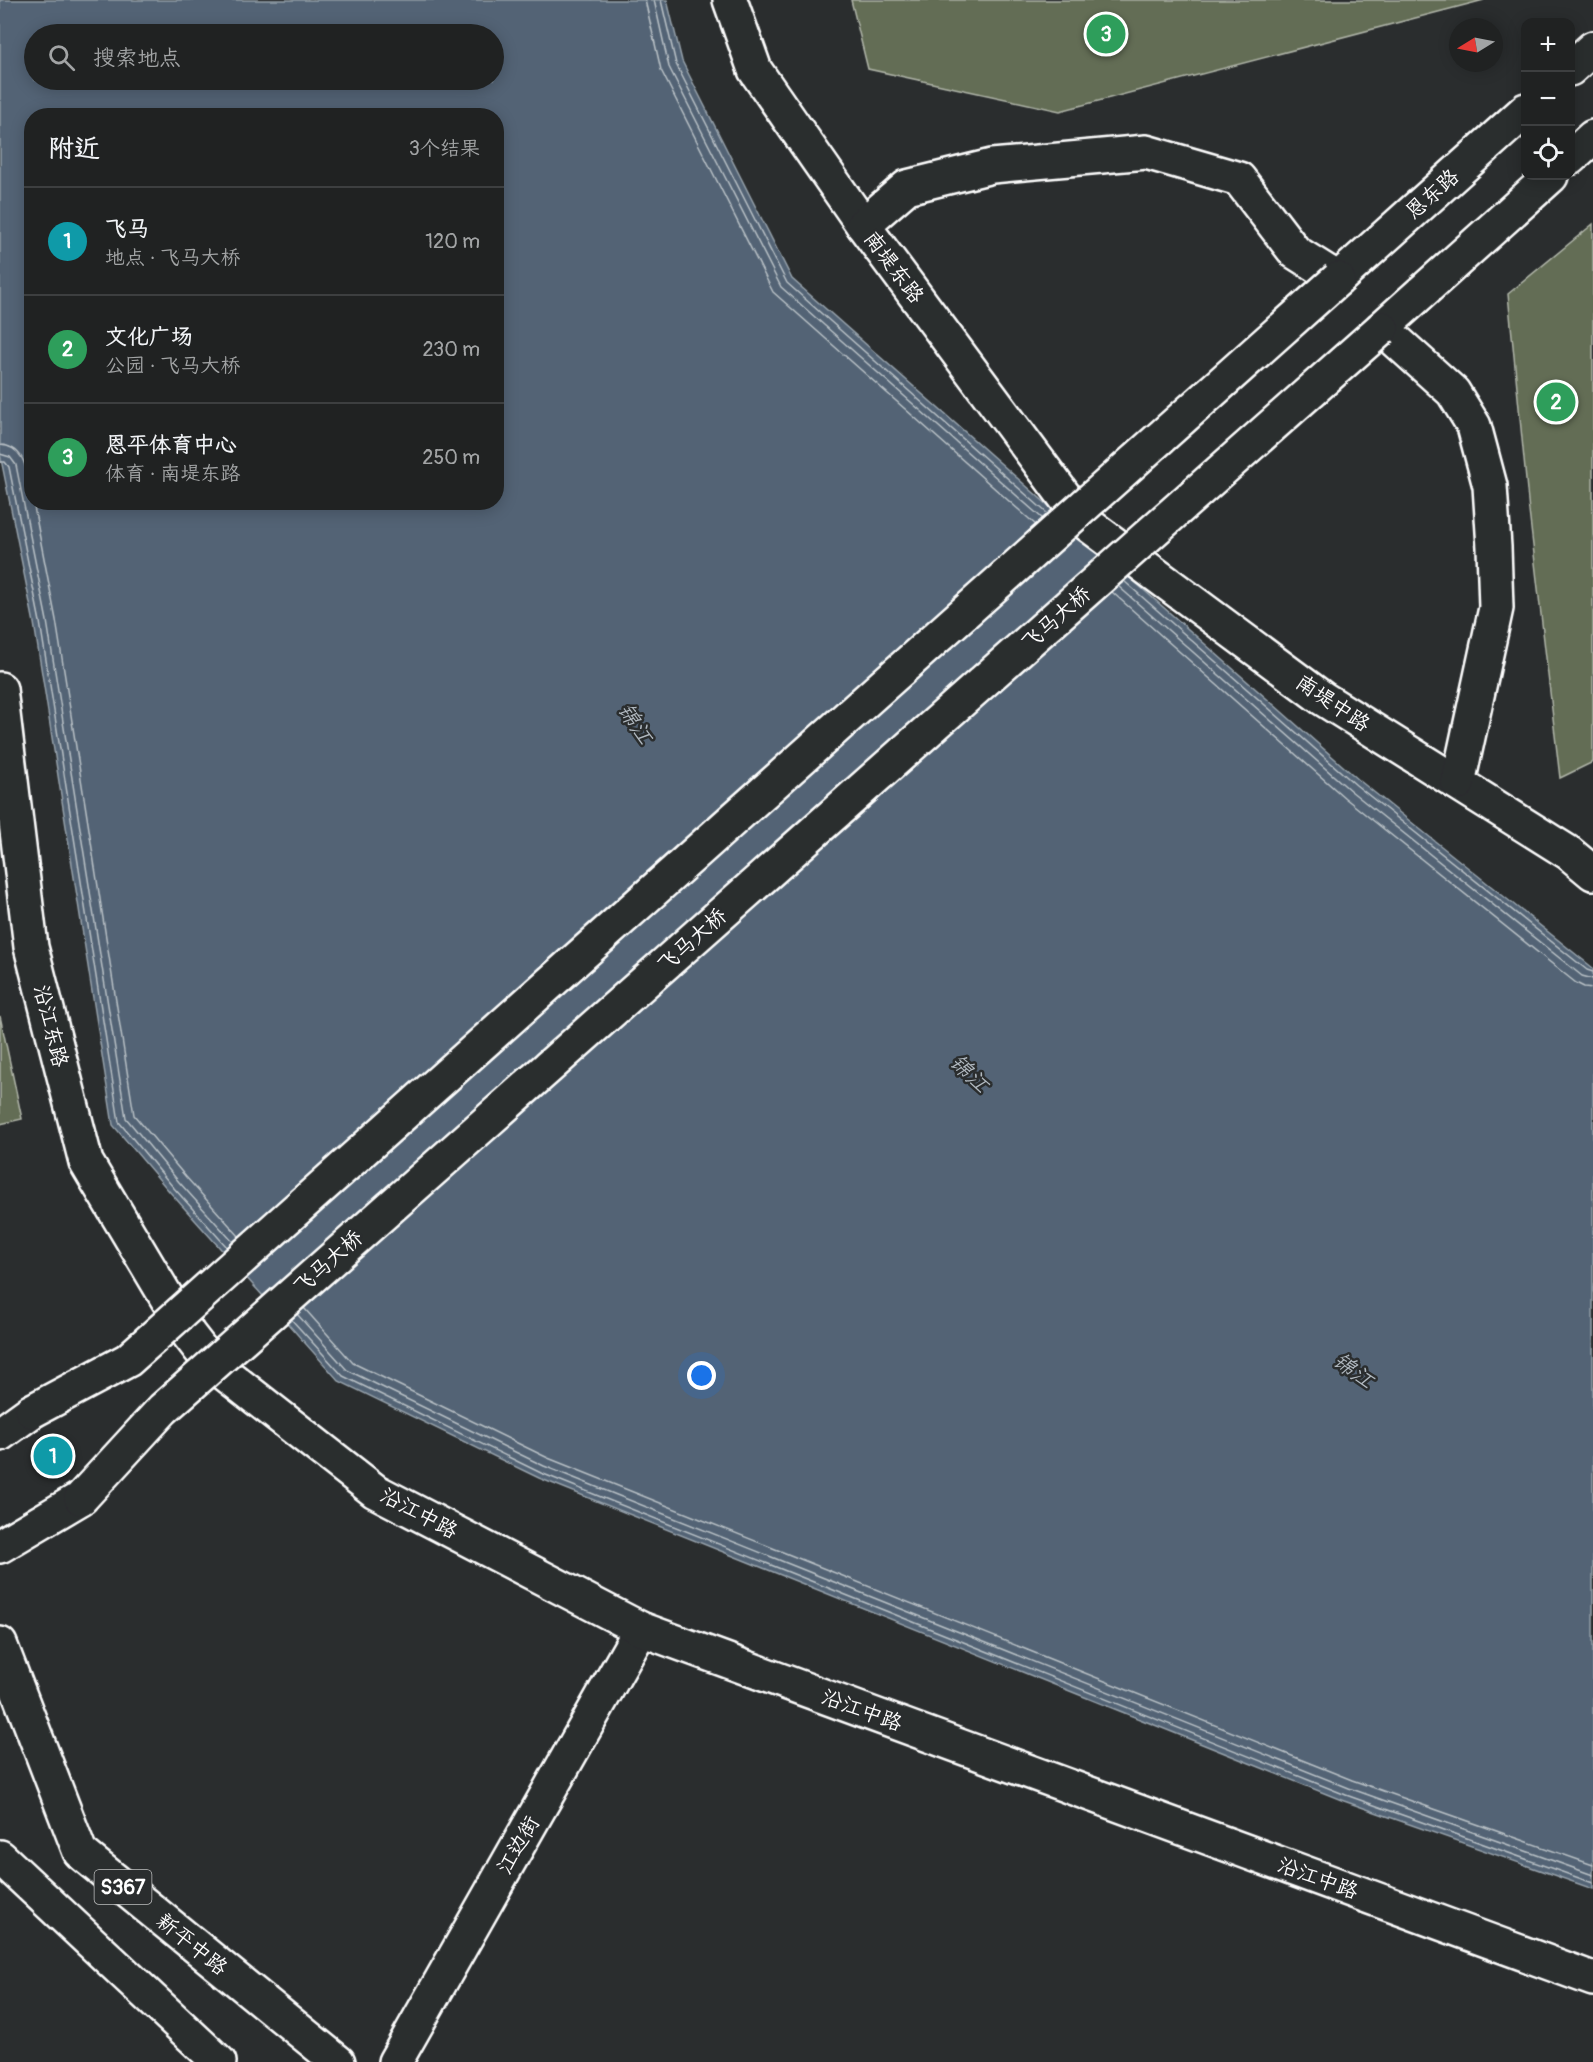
<!DOCTYPE html>
<html lang="zh">
<meta charset="utf-8">
<style>
body{margin:0;font-family:Pangolin,"LXGW WenKai TC",sans-serif;background:#2d2f2f;color:#f1f3f6}
.controls{position:absolute;right:18px;top:18px;display:grid;overflow:hidden;border-radius:12px;box-shadow:0 3px 15px #0003}
.controls button{width:54px;height:54px;display:grid;place-items:center;padding:0;border:0;border-bottom:2px solid #3d3f40;background:#202222;color:#f1f3f6;font:30px sans-serif}
.compass{position:absolute;left:1449px;top:18px;width:54px;height:54px;border-radius:50%;background:#202222;box-shadow:0 3px 15px #0003;rotate:260deg}
.you{position:absolute;left:702px;top:1376px;width:21px;height:21px;margin:-15px;border:4px solid #fff;border-radius:50%;background:#1a73e8;box-shadow:0 0 0 9px #1a73e833}
.badge{display:grid;place-items:center;width:39px;height:39px;border-radius:50%;background:#ff9aa2;color:#fff;font-size:20px;font-weight:700}
.pin{position:absolute;translate:-50% -50%;border:3px solid #fff;box-shadow:0 2px 6px #0006}
.list{margin:0;padding:0;list-style:none}
h2{display:flex;justify-content:space-between;align-items:center;height:78px;margin:0;padding:0 24px;font-size:26px}
h2 small{font-size:20px;font-weight:400;color:#a2a4a5}
.list li{display:grid;grid-template-columns:39px 1fr auto;gap:18px;align-items:center;box-sizing:border-box;height:108px;padding:0 24px;border-top:2px solid #3d3f40}
.list b{display:block;font-size:22px;white-space:nowrap}
.list p{margin:0;font-size:20px;white-space:nowrap;color:#a2a4a5}
.list em{font-size:20px;font-style:normal;color:#a2a4a5}
.icon{flex:none;width:33px;height:33px;fill:none;stroke:currentColor;stroke-width:2;stroke-linecap:round;stroke-linejoin:round}
.map{position:relative;flex:none;width:1593px;height:2062px;overflow:hidden}
.search{position:absolute;background:#202222;box-shadow:0 3px 15px #0003;left:24px;top:24px;width:480px;height:66px;display:flex;align-items:center;gap:15px;box-sizing:border-box;padding:0 21px;border-radius:33px;color:#a2a4a5;font-size:22px}
.panel{position:absolute;background:#202222;box-shadow:0 3px 15px #0003;left:24px;top:108px;width:480px;height:402px;border-radius:24px}
.map>svg:first-child{display:block}
</style>
<div class="map">
<svg width="1593" height="2062" viewBox="0 0 1593 2062">
<rect width="100%" height="100%" fill="#2a2d2e"/>
<filter id="ink" filterUnits="userSpaceOnUse"><feTurbulence type="fractalNoise" baseFrequency=".0167" numOctaves="2"/><feDisplacementMap in="SourceGraphic" scale="12" xChannelSelector="R" yChannelSelector="G"/><feConvolveMatrix kernelMatrix="1 2 1 2 8 2 1 2 1" color-interpolation-filters="sRGB"/></filter>
<g filter="url(#ink)">
<g fill="#636d54" stroke="#b1b6aa" stroke-width="1.5">
<path d="M851,0H1484L1060,111L868,69Z"/>
<path d="M1593,224V762L1560,778L1529,511L1508,294Z"/>
<path d="M0,1016L22,1119L0,1124Z"/>
</g>
<path fill="#526474" stroke="#97a2ac" stroke-width="1.5" fill-rule="evenodd" d="M0,0H667L682,61L792,279L1360,781L1593,968V1889L1344,1801L539,1478L339,1381L169,1191L113,1125L34,623L0,454ZM34,34H494V80H34ZM32,116H496V502H32Z"/>
<g fill="none" stroke-linecap="round" stroke-linejoin="round">
<g stroke="#bac1c7" stroke-width="1.5">
<path d="M645,0L661,70L773,292L1036,525"/>
<path d="M654,0L669,67L781,287L1043,519"/>
<path d="M661,0L676,64L787,283L1048,514"/>
<path d="M0,445C27,446 27,475 32,496"/>
<path d="M0,454L10,457L16,465L47,621L126,1118L179,1182L233,1242"/>
<path d="M0,462H5L9,467L40,622L119,1122L173,1187L227,1247"/>
<path d="M33,502L56,620L134,1115L186,1177L239,1236"/>
<path d="M1124,581L1356,785L1587,970L1593,972"/>
<path d="M1118,586L1351,791L1582,976L1593,979"/>
<path d="M1112,592L1345,798L1576,983L1584,987L1593,988"/>
<path d="M304,1308L353,1363L548,1458L1352,1780L1593,1865"/>
<path d="M297,1314L347,1370L544,1466L1349,1788L1593,1875"/>
<path d="M291,1319L343,1376L541,1473L1346,1795L1593,1883"/>
</g>
<defs>
<g id="minor">
<path d="M730,0L755,70L863,225L1082,520L1322,698L1569,853L1593,873"/>
<path d="M1570,69L1593,48"/>
<path d="M1570,158L1593,137"/>
<path d="M863,225L907,187L992,166L1146,152L1239,179L1295,252L1338,279L1526,110"/>
<path d="M1458,783L1496,608L1494,547L1490,486L1474,426L1453,392L1382,328L1551,176"/>
<path d="M395,2062L641,1629"/>
</g>
<g id="major">
<path d="M0,689L31,947L86,1162L189,1335L210,1362L375,1491L641,1629L1593,1979"/>
<path d="M0,1434L32,1411"/>
<path d="M0,1546L81,1498"/>
<path d="M0,1644L80,1852L338,2062"/>
<path d="M0,1857L219,2062"/>
</g>
</defs>
<use href="#minor" stroke="#fff" stroke-width="38"/>
<use href="#major" stroke="#fff" stroke-width="38"/>
<use href="#minor" stroke="#2a2d2e" stroke-width="33"/>
<use href="#major" stroke="#2a2d2e" stroke-width="33"/>
<defs>
<g id="major-bridge">
<path d="M32,1411L128,1360L1338,279"/>
<path d="M81,1498L163,1409L1382,328"/>
</g>
</defs>
<use href="#major-bridge" stroke="#fff" stroke-width="38" stroke-linecap="butt"/>
<use href="#major-bridge" stroke="#2a2d2e" stroke-width="33"/>
</g>
</g>
<g text-anchor="middle" stroke-width="5" stroke-linejoin="round" paint-order="stroke">
<rect fill="#2a2d2e" stroke="#bfc0c0" stroke-width="1.5" x="94.5" y="1870" width="57" height="34" rx="4.5"/>
<g font-size="20" font-weight="bold" fill="#fff">
<text x="123" y="1894">S367</text>
</g>
<g font-size="21" fill="#fff" stroke="#2a2d2e">
<text transform="translate(1432 194) rotate(-42)" y="7">恩东路</text>
<text transform="translate(894 267) rotate(53)" y="7">南堤东路</text>
<text transform="translate(1056 618) rotate(-42)" y="7">飞马大桥</text>
<text transform="translate(1333 703) rotate(34)" y="7">南堤中路</text>
<text transform="translate(692 940) rotate(-42)" y="7">飞马大桥</text>
<text transform="translate(51 1026) rotate(76)" y="7">沿江东路</text>
<text transform="translate(328 1262) rotate(-42)" y="7">飞马大桥</text>
<text transform="translate(419 1513) rotate(28)" y="7">沿江中路</text>
<text transform="translate(862 1710) rotate(20)" y="7">沿江中路</text>
<text transform="translate(518 1845) rotate(-60)" y="7">江边街</text>
<text transform="translate(1318 1878) rotate(20)" y="7">沿江中路</text>
<text transform="translate(192 1944) rotate(39)" y="7">新平中路</text>
</g>
<g font-size="22" font-style="italic" fill="#b1b9c0" stroke="#2a2d2e">
<text transform="translate(636 723) rotate(56)" y="8">锦江</text>
<text transform="translate(970 1073) rotate(44)" y="8">锦江</text>
<text transform="translate(1354 1370) rotate(36)" y="8">锦江</text>
</g>
</g>
</svg>
<div class="controls">
<button>+</button>
<button>−</button>
<button><svg class="icon" aria-label="locate" viewBox="0 0 24 24"><circle cx="12" cy="12" r="6"/><path d="M12 2v4M12 18v4M2 12h4M18 12h4"/></svg></button>
</div>
<svg class="compass" viewBox="-18 -18 36 36"><path d="M0-13l5 13h-10z" fill="#e53935"/><path d="M0 13l5-13h-10z" fill="#a2a4a5"/></svg>
<div class="you"></div>
<div class="pin badge" style="left:53px;top:1456px;background:#0f9aa8">1</div>
<div class="pin badge" style="left:1556px;top:402px;background:#2e9e5b">2</div>
<div class="pin badge" style="left:1106px;top:34px;background:#2e9e5b">3</div>
<div class="search"><svg class="icon" aria-label="search" viewBox="0 0 24 24"><circle cx="10" cy="10" r="6"/><path d="M15 15l6 6"/></svg>搜索地点</div>
<section class="panel">
<h2>附近<small>3个结果</small></h2>
<ul class="list">
<li><span class="badge" style="background:#0f9aa8">1</span><div><b>飞马</b><p>地点 · 飞马大桥</p></div><em>120 m</em></li>
<li><span class="badge" style="background:#2e9e5b">2</span><div><b>文化广场</b><p>公园 · 飞马大桥</p></div><em>230 m</em></li>
<li><span class="badge" style="background:#2e9e5b">3</span><div><b>恩平体育中心</b><p>体育 · 南堤东路</p></div><em>250 m</em></li>
</ul>
</section>
</div>
